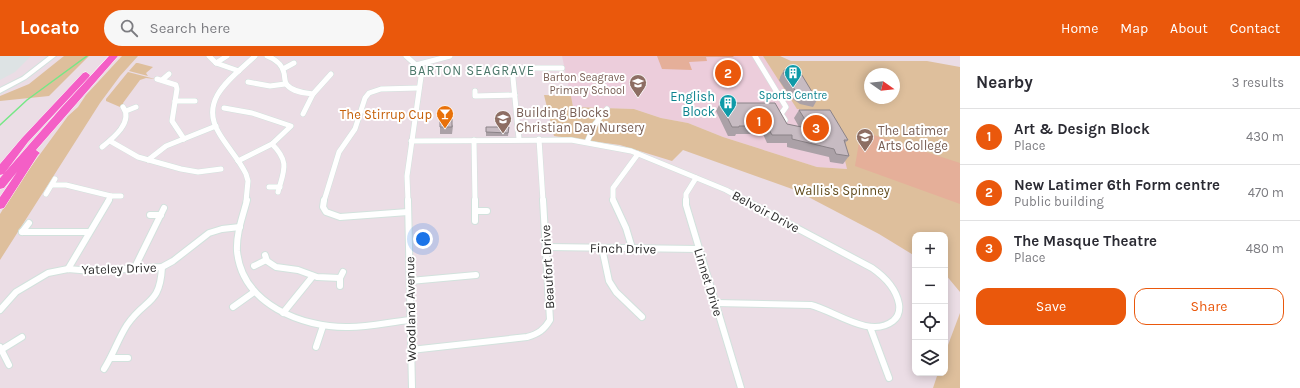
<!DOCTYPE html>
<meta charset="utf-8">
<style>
body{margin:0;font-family:Karla,sans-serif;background:#f7f7f7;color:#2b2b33}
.controls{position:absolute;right:12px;bottom:12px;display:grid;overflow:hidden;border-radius:8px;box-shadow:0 2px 10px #0003}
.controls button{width:36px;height:36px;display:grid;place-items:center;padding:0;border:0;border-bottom:1px solid #e1e1e2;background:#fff;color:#2b2b33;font:20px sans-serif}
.compass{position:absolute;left:864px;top:12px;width:36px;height:36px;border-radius:50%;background:#fff;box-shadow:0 2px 10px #0003;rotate:104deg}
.you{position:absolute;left:423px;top:183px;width:14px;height:14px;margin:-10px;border:3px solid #fff;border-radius:50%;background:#1a73e8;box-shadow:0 0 0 6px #1a73e833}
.badge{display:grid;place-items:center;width:26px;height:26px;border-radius:50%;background:#ea580c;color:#fff;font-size:13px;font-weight:700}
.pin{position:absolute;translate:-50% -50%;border:2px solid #fff;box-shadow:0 1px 4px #0006}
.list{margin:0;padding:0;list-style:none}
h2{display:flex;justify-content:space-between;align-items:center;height:52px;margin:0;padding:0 16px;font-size:17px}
h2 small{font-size:13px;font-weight:400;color:#7c7c81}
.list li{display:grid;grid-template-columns:26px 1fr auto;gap:12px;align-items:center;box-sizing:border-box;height:56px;padding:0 16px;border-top:1px solid #e1e1e2}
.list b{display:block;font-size:15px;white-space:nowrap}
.list p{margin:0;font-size:13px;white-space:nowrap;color:#7c7c81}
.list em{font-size:13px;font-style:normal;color:#7c7c81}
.actions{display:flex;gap:8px;padding:12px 16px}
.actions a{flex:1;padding:9px 0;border:1px solid #ea580c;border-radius:12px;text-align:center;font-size:14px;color:#ea580c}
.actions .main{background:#ea580c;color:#fff}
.icon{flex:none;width:22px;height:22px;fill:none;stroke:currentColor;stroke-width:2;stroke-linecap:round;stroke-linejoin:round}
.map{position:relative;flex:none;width:960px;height:332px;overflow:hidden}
header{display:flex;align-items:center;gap:24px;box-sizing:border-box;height:56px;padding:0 20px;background:#ea580c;color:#fff}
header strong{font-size:19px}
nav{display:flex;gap:22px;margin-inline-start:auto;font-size:14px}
.search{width:280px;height:36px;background:#f7f7f7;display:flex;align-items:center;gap:10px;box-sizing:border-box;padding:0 14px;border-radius:22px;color:#7c7c81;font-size:15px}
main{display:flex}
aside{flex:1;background:#fff}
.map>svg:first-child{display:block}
</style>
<header>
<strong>Locato</strong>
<div class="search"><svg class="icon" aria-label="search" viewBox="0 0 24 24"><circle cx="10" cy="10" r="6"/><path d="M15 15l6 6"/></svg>Search here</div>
<nav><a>Home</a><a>Map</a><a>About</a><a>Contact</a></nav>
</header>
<main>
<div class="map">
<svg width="960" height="332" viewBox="0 0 960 332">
<rect width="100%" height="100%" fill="#ebdde5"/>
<path fill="#dde3e4" d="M0,0H31L15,16L0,24Z"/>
<path fill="#eccddb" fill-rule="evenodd" d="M562,0H763L771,11H960L847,113L817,111L723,81L688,67L661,62L634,53L573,51ZM870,18H894V42H870Z"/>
<g fill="#debf9c" fill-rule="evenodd">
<path d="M64,0H89L49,40L0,45V40L29,28Z"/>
<path d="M122,0H138L120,20L100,47L0,204V158L19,127L68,60L78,51L86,39Z"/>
<path d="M763,0H780L791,5H927L960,11V236L945,218V179H915V200L879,178L795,134L683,94L672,105L620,89L554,80L544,39L571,40L573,51L634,53L661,62L688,67L723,81L817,111L847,113L843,96L805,54L797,53ZM870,18H894V42H870Z"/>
<path d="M136,7H138L153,11L146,17L148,20L129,15Z"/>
<path d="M128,16L155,23L146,22L140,24L123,47L124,50L120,51L106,45V43Z"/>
<path d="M960,257V332H933L938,317H945V297Z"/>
</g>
<g fill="#e5af99">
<path d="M657,0H733L734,1H706L707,5L689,6L692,14L662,13Z"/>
<path d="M861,75L960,107V148L855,110Z"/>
</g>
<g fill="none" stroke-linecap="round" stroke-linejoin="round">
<path stroke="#76e786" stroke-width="1.5" d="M0,69L27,44L87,0"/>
<defs>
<g id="street-far1">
<path d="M209,0L216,7L239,15"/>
<path d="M267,0C275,3 282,8 284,17C285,21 284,25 287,29C293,36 305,37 313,38L303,58"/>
<path d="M406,0L416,9L421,21L407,120L408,145"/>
<path d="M755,0L786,51L781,58L785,64"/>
<path d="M216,7L227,0"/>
<path d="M416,9L450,0"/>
<path d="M283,13L294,7"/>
<path d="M157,23L176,29L177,33L172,65L184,83"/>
<path d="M162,24L169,18"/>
<path d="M248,26L270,30L285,28"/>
<path d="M475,35V40L515,39"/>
<path d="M313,38L331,18"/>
<path d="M175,45H195"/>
<path d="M224,52L252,57L291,70L272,88L238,105"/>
<path d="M126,55L136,51"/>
<path d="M519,83L512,12H562"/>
<path d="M539,83L543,145"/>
<path d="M474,84L475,145"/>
<path d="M110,85L138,101L181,113L198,116L221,113"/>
<path d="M411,85L571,84L631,95L726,134L746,145"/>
<path d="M587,86L595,68L607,53"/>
<path d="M272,88C290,106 284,114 278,136"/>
<path d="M102,91C112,83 134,66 123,51"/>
<path d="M148,104L166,90L216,70"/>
<path d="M53,129H66L111,140L108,145"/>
<path d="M269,131H280"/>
<path d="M46,138L55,123"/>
<path d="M111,140H121"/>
<path d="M246,145L248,125L246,118C239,103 227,91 219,77C198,43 233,21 255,0"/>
<path d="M324,145L339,96L355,73L365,42L369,37L381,33L419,32"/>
<path d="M613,145V132L638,98"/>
<path d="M686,145V138L696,122"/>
</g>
<g id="street">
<path d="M247,144C243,160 236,177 237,195C242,248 302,272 349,271C370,271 390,266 410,264"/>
<path d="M324,144L323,151L326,156L340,161L408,156"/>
<path d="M408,144L412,332"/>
<path d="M475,144V165"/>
<path d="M613,144L626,172L632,192"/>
<path d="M686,144V149L741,332"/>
<path d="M475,155H487"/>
<path d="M150,159H161"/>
<path d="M22,176H89"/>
<path d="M22,176L29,167"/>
<path d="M547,191L699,193"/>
<path d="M602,192L609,225L616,236L642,261"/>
<path d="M265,199L267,205L276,211L298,214L317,221L340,222"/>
<path d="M254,210L266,204"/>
<path d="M68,213L109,144"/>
<path d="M134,213L164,152"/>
<path d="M410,225L476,219"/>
<path d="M340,230V222L343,216"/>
<path d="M716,247L811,249C835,255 870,283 893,265C898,261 900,255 899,248C896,232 885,221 872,212L744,144"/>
<path d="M233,251L254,236"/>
<path d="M0,254L16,236L48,217L68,213L92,215L162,211L173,205L209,177L222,173L240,171"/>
<path d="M283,257L313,220"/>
<path d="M870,271L889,322"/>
<path d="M0,291L9,309"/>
<path d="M316,291L323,270"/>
<path d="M1,294L22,281"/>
<path d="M411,294L527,281C538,278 544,274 550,264L543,144"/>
<path d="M112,302H128"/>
<path d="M104,313C113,299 118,283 127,269C145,242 160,250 162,211"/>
</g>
<path id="secondary" d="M49,0H56L26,23L0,37V32L22,21Z"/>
<g id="highway">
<path d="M109,0H118L36,94L40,97L38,99L4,152L0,153V141L17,116L4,132L0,133V122L61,52Z"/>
<path d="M86,16L90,19L89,21L28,86L4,118L0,119V108L22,82L83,17Z"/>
</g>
</defs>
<use href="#street-far1" stroke="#d2e2dd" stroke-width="6"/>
<use href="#street" stroke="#d2e2dd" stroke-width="8"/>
<use href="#secondary" stroke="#d2e2dd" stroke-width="2"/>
<use href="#highway" stroke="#fff" stroke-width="1"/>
<use href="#street-far1" stroke="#fff" stroke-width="5"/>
<use href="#street" stroke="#fff" stroke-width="6"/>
<use href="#secondary" fill="#fff" fill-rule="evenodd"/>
<use href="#highway" fill="#f45fc6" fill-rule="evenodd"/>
</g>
<g fill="#aba1a7">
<path d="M722,5L741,14L738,21H723L719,12Z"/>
<path d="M784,14L817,44L813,51L800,48L791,42L779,24L780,22V21Z"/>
<path d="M720,47L787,68L799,71L794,62L799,54L848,84L845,87L849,100L843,108L830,106L829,101L787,91V87H767L763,78H736L735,80H728L716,55Z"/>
<path d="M449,63L453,70L452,78H440V71Z"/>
<path d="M486,71H509L508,80H486Z"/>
</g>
<g fill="#c7bbc2" stroke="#8b8388">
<path d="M722,5H736L741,14H726Z"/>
<path d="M796,13L800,16L817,44L804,41L795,34L783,17L785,16L784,14Z"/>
<path d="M720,47H775L787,68L811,73L799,54H830L848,84H844L849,100L836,98L834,93L792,83V79H772L767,70H739V71H732Z"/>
<path d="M440,57H449L448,63H452V71H440Z"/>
<path d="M486,71H509L508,77L486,76Z"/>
</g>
<defs>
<symbol id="building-pin" viewBox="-11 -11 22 30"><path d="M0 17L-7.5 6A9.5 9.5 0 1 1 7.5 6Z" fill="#0f9aa8" stroke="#fff"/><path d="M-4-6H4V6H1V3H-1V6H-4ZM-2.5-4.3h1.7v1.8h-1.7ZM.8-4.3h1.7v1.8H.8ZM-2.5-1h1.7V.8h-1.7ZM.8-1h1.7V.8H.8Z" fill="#fff"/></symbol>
<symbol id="school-pin" viewBox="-11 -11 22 30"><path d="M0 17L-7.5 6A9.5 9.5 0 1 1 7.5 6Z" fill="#8d6e63" stroke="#fff"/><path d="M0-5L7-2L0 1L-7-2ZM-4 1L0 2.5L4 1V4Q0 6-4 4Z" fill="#fff"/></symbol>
<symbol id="bar-pin" viewBox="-11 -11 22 30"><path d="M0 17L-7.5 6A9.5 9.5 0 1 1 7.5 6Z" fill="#e8710a" stroke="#fff"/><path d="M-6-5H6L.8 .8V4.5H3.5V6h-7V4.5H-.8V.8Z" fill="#fff"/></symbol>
</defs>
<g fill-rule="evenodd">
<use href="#building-pin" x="783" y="7" width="20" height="27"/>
<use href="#school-pin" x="628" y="17" width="20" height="27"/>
<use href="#building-pin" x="718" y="37" width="20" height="27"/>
<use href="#bar-pin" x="435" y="48" width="20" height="27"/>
<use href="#school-pin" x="493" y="53" width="20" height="27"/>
<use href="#school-pin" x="855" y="71" width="20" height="27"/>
</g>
<g text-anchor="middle" stroke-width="4" stroke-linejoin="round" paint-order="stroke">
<g font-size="11" fill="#785e54" stroke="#fff" text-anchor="end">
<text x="625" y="25">Barton Seagrave<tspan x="625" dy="13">Primary School</tspan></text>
</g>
<g font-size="11" fill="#0d838f" stroke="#fff">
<text x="793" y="43">Sports Centre</text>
</g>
<g font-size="13" letter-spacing="1" fill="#4d786b" stroke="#fff">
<text x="472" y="19">BARTON SEAGRAVE</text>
</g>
<g font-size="13" fill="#0d838f" stroke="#fff" text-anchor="end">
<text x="715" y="45">English<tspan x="715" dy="15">Block</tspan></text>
</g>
<g font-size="13" fill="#785e54" stroke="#fff" text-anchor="start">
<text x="516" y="61">Building Blocks<tspan x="516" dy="15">Christian Day Nursery</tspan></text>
<text x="878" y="79">The Latimer<tspan x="878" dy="15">Arts College</tspan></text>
</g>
<g font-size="13" fill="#c56008" stroke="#fff" text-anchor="end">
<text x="432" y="63">The Stirrup Cup</text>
</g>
<g font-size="13" fill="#624c1e" stroke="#fff">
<text x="842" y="139">Wallis's Spinney</text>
</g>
<g font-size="13" fill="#2a2a2a" stroke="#fff">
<text transform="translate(766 155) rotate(28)" y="5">Belvoir Drive</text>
<text transform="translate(623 192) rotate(1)" y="5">Finch Drive</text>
<text transform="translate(547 211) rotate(-93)" y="5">Beaufort Drive</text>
<text transform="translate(119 212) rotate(-2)" y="5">Yateley Drive</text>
<text transform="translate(709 226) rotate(73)" y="5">Linnet Drive</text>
<text transform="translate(410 253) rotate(-91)" y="5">Woodland Avenue</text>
</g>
</g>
</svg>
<div class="controls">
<button>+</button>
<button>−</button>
<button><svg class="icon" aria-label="locate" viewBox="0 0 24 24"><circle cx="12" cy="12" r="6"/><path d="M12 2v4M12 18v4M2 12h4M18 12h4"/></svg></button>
<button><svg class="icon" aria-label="layers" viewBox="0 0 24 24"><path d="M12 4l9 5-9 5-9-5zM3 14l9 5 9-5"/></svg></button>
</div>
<svg class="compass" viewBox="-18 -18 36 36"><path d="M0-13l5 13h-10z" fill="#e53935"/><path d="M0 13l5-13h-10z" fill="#7c7c81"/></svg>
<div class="you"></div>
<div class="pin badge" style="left:759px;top:65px">1</div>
<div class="pin badge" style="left:728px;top:17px">2</div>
<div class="pin badge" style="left:816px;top:72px">3</div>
</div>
<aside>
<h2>Nearby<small>3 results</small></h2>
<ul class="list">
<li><span class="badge">1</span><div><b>Art &amp; Design Block</b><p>Place</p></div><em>430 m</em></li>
<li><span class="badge">2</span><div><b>New Latimer 6th Form centre</b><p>Public building</p></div><em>470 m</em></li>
<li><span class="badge">3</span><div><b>The Masque Theatre</b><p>Place</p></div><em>480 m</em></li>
</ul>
<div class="actions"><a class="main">Save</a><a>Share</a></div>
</aside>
</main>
